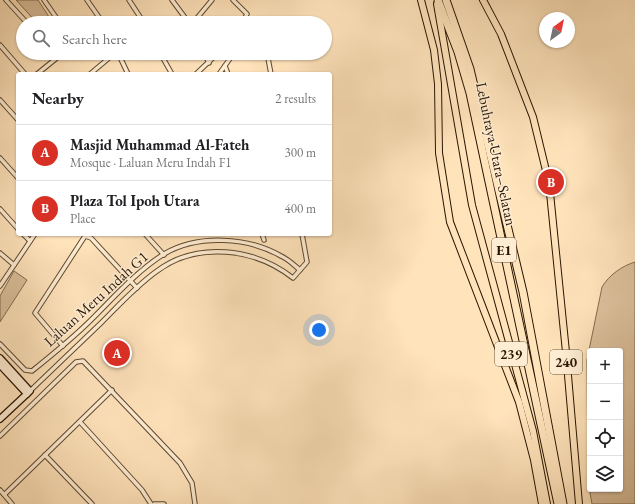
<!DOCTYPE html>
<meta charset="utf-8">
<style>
body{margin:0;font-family:"EB Garamond",serif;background:#f6f6f6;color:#202124}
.controls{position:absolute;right:12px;bottom:12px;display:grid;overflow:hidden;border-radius:4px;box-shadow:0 1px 3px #0004}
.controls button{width:36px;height:36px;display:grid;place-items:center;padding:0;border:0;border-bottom:1px solid #e0e0e0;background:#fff;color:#202124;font:20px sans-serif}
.compass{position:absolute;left:539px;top:12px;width:36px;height:36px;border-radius:50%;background:#fff;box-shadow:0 1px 3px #0004;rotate:33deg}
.you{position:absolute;left:319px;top:330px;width:14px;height:14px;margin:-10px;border:3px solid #fff;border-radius:50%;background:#1a73e8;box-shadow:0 0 0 6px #1a73e833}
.badge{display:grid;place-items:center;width:26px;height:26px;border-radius:50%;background:#d93025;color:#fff;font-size:13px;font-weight:700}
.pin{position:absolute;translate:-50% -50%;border:2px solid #fff;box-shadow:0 1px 4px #0006}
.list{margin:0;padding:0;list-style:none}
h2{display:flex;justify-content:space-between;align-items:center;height:52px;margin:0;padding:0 16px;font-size:17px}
h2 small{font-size:13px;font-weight:400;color:#757577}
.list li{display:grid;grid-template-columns:26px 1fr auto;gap:12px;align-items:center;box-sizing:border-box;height:56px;padding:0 16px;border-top:1px solid #e0e0e0}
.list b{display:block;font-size:15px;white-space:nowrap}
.list p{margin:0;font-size:13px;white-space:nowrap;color:#757577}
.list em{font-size:13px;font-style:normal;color:#757577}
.icon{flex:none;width:22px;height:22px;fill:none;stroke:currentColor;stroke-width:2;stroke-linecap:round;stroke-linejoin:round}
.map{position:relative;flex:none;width:635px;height:504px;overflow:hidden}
.search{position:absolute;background:#fff;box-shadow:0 1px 3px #0004;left:16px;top:16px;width:316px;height:44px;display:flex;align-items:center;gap:10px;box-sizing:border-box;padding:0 14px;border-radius:22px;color:#757577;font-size:15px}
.panel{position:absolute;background:#fff;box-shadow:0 1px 3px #0004;left:16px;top:72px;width:316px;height:164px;border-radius:4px}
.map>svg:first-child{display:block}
</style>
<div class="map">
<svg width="635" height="504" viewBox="0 0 635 504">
<rect width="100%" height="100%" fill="#ffe3bb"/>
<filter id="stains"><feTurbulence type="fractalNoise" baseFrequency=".005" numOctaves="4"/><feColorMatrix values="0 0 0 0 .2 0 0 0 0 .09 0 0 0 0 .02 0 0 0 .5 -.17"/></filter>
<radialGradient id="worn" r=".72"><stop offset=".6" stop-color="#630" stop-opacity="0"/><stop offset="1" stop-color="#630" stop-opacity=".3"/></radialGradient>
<g fill="#dbc09c" stroke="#826b4f" fill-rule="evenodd">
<path d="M16,0H38L53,23H37Z"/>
<path d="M635,262V504H592L588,482L587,360L602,287C609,275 622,266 635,262ZM590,351H620V489H590Z"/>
<path d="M14,271L27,280L0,322V296Z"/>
</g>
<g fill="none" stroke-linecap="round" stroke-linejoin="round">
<defs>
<g id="street">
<path d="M6,0L27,23"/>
<path d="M44,0L60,23"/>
<path d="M87,0L103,23"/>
<path d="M129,0L144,23"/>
<path d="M172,0L189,23"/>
<path d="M233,0L247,14L242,23"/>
<path d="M189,22L197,18L212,0"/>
<path d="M0,45L25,74"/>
<path d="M118,53L128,74"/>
<path d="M160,53L172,74"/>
<path d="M204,53L209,63"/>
<path d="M267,53L271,74"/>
<path d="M225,66L228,74"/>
<path d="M37,74L63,53"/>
<path d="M90,74L115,53"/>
<path d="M196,74L218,53"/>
<path d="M219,74L234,53"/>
<path d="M0,100L18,120"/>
<path d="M0,158L18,178"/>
<path d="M0,209L18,229"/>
<path d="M23,234L30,241"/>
<path d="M145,234L164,255"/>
<path d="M262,234L264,240"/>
<path d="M0,253L14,265"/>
<path d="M0,286L35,234"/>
<path d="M0,344L25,370L32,371C52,355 73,338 92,319C114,297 137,271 164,254C198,234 248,237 281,256C288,259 294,265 300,270"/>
<path d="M63,346L35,313L85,236L91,238L137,288"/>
<path d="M30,391C54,368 77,346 101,323C119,305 136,286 157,271C197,241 255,248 293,278L307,262L302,234"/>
<path d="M80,422L142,490L151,504"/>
<path d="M0,436L76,362L83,361L180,463L192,483L195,504"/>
<path d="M45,455L92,504"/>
<path d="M0,490L12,504"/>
<path d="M5,494L112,390"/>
<path d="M154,504H164"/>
</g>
<g id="secondary">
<path d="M0,358L30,391L0,419"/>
<path d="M0,365L27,394"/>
</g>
<g id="primary">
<path d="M421,0L434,50L438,84L439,153L450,222L519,402L534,460L542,504"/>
<path d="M483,0L501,34L533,117L549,183L566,352L579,504"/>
<path d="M437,4L472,205L533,431L547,504"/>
</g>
<g id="highway">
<path d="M438,0L458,52L470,93L558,504"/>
<path d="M446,0L470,69L523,292L563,504"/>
</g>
</defs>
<use href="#street" stroke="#5e4930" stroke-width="5.5"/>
<use href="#secondary" stroke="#291602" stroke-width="8"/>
<use href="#primary" stroke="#291602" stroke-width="8"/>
<use href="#highway" stroke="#291602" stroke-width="9"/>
<use href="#street" stroke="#ffedd3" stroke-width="3.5"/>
<use href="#secondary" stroke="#ffedd3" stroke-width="5.5"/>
<use href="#primary" stroke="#ffe3bb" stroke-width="6"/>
<use href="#highway" stroke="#ffe3bb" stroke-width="7"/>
</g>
<g text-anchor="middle" stroke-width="3" stroke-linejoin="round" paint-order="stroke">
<g fill="#ffedd3" stroke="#695641" stroke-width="1">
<rect x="492" y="238" width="24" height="24" rx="3"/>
<rect x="495" y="342" width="32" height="24" rx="3"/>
<rect x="550" y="350" width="32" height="24" rx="3"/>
</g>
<g font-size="14" font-weight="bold" fill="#291602">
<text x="504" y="255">E1</text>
<text x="511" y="359">239</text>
<text x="566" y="367">240</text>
</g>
<g font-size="15" fill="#291602" stroke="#ffedd3">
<text transform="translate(496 154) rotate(78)" y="5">Lebuhraya Utara–Selatan</text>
<text transform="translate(96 299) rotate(-42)" y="5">Laluan Meru Indah G1</text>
</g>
</g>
<rect width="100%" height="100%" filter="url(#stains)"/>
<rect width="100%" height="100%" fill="url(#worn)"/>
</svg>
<div class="controls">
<button>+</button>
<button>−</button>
<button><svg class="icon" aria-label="locate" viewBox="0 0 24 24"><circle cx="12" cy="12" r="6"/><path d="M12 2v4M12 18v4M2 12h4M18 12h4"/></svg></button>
<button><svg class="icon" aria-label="layers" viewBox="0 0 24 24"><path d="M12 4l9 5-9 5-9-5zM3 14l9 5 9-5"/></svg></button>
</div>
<svg class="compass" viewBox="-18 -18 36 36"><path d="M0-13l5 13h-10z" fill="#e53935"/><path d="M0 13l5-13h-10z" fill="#757577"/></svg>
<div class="you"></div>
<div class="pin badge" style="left:117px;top:353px">A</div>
<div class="pin badge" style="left:551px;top:182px">B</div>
<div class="search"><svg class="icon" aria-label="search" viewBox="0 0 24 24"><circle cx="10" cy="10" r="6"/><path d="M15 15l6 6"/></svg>Search here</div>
<section class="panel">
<h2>Nearby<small>2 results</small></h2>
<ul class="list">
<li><span class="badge">A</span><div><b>Masjid Muhammad Al-Fateh</b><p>Mosque · Laluan Meru Indah F1</p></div><em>300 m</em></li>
<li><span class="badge">B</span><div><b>Plaza Tol Ipoh Utara</b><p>Place</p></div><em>400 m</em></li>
</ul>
</section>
</div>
